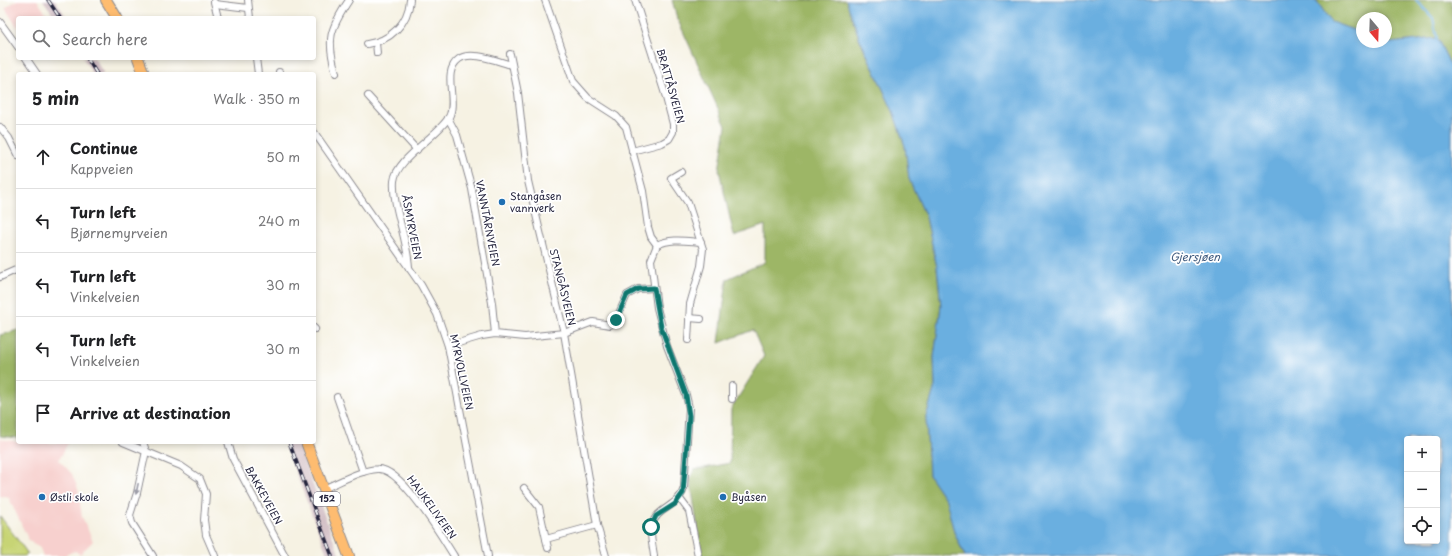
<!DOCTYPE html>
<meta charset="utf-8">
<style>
body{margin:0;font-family:"Playpen Sans",sans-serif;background:#f6f6f6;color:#202124}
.controls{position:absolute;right:12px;bottom:12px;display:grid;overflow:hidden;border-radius:4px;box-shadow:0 2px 6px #0003}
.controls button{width:36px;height:36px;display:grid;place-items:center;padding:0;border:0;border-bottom:1px solid #e0e0e0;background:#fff;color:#202124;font:20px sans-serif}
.compass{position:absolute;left:1356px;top:12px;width:36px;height:36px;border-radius:50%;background:#fff;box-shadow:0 2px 6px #0003;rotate:161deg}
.stop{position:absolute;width:12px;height:12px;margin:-9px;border:3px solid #0f766e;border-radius:50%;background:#fff}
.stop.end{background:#0f766e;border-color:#fff;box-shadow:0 1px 4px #0008}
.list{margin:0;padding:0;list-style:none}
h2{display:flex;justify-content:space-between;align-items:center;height:52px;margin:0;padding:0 16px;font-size:17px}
h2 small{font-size:13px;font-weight:400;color:#757577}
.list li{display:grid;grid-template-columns:26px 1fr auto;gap:12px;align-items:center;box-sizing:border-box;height:64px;padding:0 16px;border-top:1px solid #e0e0e0}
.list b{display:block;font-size:15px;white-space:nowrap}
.list p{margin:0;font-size:13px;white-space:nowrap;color:#757577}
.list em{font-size:13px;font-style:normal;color:#757577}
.icon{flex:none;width:22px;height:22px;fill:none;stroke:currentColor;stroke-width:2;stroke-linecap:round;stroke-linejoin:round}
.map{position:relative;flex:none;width:1452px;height:556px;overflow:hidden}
.search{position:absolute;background:#fff;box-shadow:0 2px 6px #0003;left:16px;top:16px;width:300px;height:44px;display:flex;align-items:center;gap:10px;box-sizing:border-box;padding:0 14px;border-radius:4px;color:#757577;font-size:15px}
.panel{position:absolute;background:#fff;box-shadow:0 2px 6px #0003;left:16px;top:72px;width:300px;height:372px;border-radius:4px}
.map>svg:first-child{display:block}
</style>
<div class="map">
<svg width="1452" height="556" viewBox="0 0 1452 556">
<rect width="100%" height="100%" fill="#fff"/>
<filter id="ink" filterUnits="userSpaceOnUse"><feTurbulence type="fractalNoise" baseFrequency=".025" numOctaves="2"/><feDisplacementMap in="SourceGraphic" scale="8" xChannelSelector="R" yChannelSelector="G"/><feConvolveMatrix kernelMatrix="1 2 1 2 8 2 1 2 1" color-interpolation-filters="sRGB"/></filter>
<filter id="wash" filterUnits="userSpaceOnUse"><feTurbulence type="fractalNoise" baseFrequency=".012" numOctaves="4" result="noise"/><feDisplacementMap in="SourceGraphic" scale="16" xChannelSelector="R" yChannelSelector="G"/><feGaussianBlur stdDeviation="0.9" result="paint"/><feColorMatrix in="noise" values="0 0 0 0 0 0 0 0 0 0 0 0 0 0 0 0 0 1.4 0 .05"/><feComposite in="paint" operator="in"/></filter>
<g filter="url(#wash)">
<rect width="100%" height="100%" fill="#f6f2e3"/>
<g fill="#f7d0ce">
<path d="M17,0H37L49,18H18V28L5,8Z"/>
<path d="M0,439L18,442L68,443L59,460L72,474L78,489L82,517L93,541L80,554L75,551L62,556H43L39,546L34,545L28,539L9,498L0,496Z"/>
</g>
<g fill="#d2bec4">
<path d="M43,0H55L67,18H56Z"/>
<path d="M83,58H94L104,74H93Z"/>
<path d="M284,442H297L340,556H328Z"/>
</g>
<path fill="#c7d475" stroke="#747b58" d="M0,516L28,554L24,556H0Z"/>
<g fill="#9db666" stroke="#606c50">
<path d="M672,0H846L859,38L893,111L905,146L909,179L926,217L937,267L941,306L934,357L935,386L926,417L929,475L946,500L954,532L965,556H702L690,478L694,470L730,463L731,409L764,356L753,330L719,343L727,279L765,262V225L734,236L719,170L726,126L677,18Z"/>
<path d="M1316,0H1452V68L1437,38L1390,43L1386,42V18H1362V33L1331,22Z"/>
<path d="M18,330V438L0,436V335Z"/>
</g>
<path fill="#6aafe0" stroke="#46688e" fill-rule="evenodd" d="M846,0H1316L1331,22L1362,33V42L1390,43L1437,38L1452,68V556H965L954,532L946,500L929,475L926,417L935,386L934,357L941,306L937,267L926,217L909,179L905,146L893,111L859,37ZM1407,439H1437V541H1407Z"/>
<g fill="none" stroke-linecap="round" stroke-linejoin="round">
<path stroke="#6aafe0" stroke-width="2" d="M1416,0L1433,18L1437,38"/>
</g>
</g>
<g filter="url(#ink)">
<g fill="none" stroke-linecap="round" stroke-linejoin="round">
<defs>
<g id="street">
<path d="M248,0L250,18"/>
<path d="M545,0L573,81L588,98L616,116L626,127L643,191L648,227L651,237L657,245"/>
<path d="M214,2L218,18"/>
<path d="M215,4L248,8"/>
<path d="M0,22L18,47"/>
<path d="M376,43L377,53"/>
<path d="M367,44C390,41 408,24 410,0"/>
<path d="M510,54L518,93L528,181L564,333L597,525L606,556"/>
<path d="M26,58L37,74"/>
<path d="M256,58L258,74"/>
<path d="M279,72V74"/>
<path d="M336,73C326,39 330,29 349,0"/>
<path d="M368,96L417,150"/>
<path d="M448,118L457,135L472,189L492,303L495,334"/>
<path d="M0,127L9,138L18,156"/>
<path d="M314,132L421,285L437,314L448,346L488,556"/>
<path d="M632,151L662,143L669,139L673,132V124L665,94L635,0"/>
<path d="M681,172L671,178L688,203L703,249L701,266L690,304L688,340"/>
<path d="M409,268C408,240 392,206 394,181C396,159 438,136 449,117C458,100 441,72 459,59C471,50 499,62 512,65"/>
<path d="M0,277L18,269"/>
<path d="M689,318L701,319"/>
<path d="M314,328L315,329"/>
<path d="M448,346L482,336L495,334L525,337L564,333L593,322L610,325L616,320L627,295L638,289L654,288"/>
<path d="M732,386V399"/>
<path d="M337,397L363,472"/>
<path d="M123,442L181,466L200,479L206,494L204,520L206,535L215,556"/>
<path d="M143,442L146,451L137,493L130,515L132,523L153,556"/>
<path d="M228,442L233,459L285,556"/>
<path d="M524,488L539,507L546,539"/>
<path d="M323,489C340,482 360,470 378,469C401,467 442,537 454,556"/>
<path d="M680,499L689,511L698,556"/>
<path d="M548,548L546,539L597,525"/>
<path d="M654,556C653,546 649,535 652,525C657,507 679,507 684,488L689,408L686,395L667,346L657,308L651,260L657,245C671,238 686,241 701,242"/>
</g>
<g id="primary">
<path d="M106,0L117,18"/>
<path d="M138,58L144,74"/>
<path d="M306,442L349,556"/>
</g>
</defs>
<use href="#street" stroke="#8c8a8f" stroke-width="8"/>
<use href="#primary" stroke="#8c8a8f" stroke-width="12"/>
<use href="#street" stroke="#fff" stroke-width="6"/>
<use href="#primary" stroke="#febc70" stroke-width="10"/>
<defs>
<g id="rail">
<path d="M48,0L60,18"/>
<path d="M87,58L97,74"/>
<path d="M289,442L332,556"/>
</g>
</defs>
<use href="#rail" stroke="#22223b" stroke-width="3.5"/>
<use href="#rail" stroke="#fff" stroke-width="2" stroke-dasharray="6" stroke-linecap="butt"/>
</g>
<defs><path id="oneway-solid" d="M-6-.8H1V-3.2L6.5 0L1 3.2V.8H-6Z"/></defs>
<use fill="#9c9ca7" href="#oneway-solid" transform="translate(137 489) rotate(102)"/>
</g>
<g fill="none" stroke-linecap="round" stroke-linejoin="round" filter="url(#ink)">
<path stroke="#0f766e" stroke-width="5" d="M616,320L627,295L638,289L654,288L661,327L686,395L689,416L683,493L675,504L656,516L651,527"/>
</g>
<g fill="#1f6fb2" stroke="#fff" stroke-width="1.5">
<circle cx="502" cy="202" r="4"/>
<circle cx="42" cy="497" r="4"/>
<circle cx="723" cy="497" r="4"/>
</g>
<g text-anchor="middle" stroke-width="3.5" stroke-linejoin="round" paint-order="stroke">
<rect fill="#fff" stroke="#646476" stroke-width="1" x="314" y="492" width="26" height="14" rx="3"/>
<g font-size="9" font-weight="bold" fill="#22223b">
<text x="327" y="502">152</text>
</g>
<g font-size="10" fill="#22223b" stroke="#fff">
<text transform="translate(671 86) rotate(74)" y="4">BRATTÅSVEIEN</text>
<text transform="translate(488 223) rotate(79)" y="4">VANNTÅRNVEIEN</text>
<text transform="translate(412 227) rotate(79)" y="4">ÅSMYRVEIEN</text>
<text transform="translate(563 287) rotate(76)" y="4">STANGÅSVEIEN</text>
<text transform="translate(462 372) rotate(78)" y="4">MYRVOLLVEIEN</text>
<text transform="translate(264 495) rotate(61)" y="4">BAKKEVEIEN</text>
<text transform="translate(432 507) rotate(54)" y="4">HAUKELIVEIEN</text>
</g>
<g font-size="10" fill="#22223b" stroke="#fff" text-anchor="start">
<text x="510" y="200">Stangåsen<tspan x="510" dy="12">vannverk</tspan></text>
<text x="50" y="501">Østli skole</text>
<text x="731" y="501">Byåsen</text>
</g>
<g font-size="11" font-style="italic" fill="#3f5a7d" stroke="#fff">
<text x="1195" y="261">Gjersjøen</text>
</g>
</g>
</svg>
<div class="controls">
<button>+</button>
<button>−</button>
<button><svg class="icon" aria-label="locate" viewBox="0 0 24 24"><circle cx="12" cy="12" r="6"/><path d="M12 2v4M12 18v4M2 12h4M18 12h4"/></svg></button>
</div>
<svg class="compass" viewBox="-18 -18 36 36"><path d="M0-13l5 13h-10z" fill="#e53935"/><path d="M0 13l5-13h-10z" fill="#757577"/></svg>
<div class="stop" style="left:651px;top:527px"></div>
<div class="stop end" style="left:616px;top:320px"></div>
<div class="search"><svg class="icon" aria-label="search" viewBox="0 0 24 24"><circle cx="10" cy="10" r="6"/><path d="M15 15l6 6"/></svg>Search here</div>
<section class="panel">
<h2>5 min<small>Walk · 350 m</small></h2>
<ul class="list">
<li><svg class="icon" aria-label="ahead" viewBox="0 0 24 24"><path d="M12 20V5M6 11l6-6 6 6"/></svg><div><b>Continue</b><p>Kappveien</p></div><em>50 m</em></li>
<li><svg class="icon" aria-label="left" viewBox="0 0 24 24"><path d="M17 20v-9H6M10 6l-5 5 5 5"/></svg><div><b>Turn left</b><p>Bjørnemyrveien</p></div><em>240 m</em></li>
<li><svg class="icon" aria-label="left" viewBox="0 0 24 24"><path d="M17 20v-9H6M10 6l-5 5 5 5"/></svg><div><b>Turn left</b><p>Vinkelveien</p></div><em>30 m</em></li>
<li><svg class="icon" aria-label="left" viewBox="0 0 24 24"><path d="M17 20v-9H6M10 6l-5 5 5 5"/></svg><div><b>Turn left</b><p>Vinkelveien</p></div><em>30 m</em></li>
<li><svg class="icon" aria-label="arrive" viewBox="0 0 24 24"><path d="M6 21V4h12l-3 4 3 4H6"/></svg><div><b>Arrive at destination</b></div></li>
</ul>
</section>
</div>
